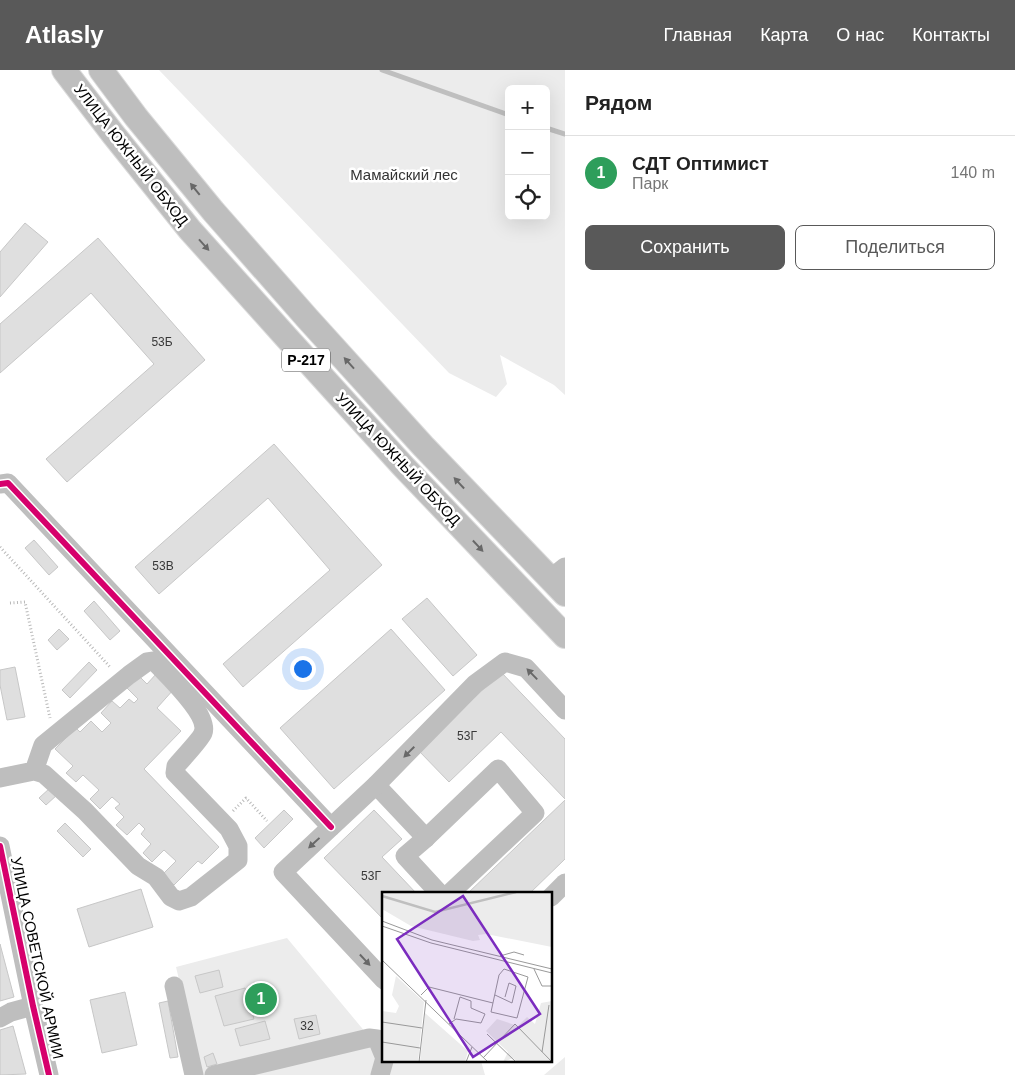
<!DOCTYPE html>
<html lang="ru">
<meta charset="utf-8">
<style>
body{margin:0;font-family:Helvetica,sans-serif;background:#f2f2f2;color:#222}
.controls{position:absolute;right:15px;top:15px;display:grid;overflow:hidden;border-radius:8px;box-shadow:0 5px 20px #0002}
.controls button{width:45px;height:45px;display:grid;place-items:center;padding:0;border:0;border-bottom:1px solid #e0e0e0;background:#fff;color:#222;font:25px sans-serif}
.you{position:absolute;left:302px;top:598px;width:18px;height:18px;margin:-12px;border:4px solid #fff;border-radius:50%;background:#1a73e8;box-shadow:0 0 0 8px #1a73e833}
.badge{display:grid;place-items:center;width:32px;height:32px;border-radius:50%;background:#595959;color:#fff;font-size:16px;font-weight:700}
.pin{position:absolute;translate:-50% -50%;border:2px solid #fff;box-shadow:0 1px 5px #0006}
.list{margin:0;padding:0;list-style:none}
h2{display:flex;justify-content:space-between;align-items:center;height:65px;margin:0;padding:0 20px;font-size:21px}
h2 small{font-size:16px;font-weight:400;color:#767676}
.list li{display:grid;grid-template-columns:32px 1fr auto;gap:15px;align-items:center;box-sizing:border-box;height:75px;padding:0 20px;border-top:1px solid #e0e0e0}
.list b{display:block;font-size:19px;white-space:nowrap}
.list p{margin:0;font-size:16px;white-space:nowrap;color:#767676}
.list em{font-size:16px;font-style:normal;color:#767676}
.actions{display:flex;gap:10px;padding:15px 20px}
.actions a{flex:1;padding:11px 0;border:1px solid #595959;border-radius:8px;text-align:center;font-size:18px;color:#595959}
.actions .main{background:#595959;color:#fff}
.icon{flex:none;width:28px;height:28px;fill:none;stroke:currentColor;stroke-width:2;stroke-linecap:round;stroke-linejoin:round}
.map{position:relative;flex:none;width:565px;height:1005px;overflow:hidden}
header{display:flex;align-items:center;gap:30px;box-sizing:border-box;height:70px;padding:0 25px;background:#595959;color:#fff}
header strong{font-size:24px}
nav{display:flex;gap:28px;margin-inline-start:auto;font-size:18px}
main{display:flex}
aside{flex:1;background:#fff}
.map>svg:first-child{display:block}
</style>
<header>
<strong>Atlasly</strong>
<nav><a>Главная</a><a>Карта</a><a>О нас</a><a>Контакты</a></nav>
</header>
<main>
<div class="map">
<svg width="565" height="1005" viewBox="0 0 565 1005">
<rect width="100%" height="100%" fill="#fff"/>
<g fill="#ececec" fill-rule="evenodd">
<path d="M159,0H565V325L554,315L500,285L507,314L496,327L449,303ZM509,19H546V146H509Z"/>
<path d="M287,868L391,993L399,991H481L485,1005H202L176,897Z"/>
<path d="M565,987V1005H544Z"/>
</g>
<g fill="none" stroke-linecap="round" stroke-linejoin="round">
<g stroke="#bfbfbf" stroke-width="5">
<path d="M382,0L509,45"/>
<path d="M546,58L565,64"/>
</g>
</g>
<g fill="#dfdfdf" stroke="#c7c7c7">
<path d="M25,153L48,172L0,227V182Z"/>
<path d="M98,168L205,290L67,412L46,389L154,294L91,223L0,303V254Z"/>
<path d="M274,374L382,495L243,617L223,594L330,500L268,428L159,524L135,497Z"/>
<path d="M34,470L58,497L49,505L25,478Z"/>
<path d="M427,528L477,585L453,606L402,549Z"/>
<path d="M94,531L120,561L110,570L84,541Z"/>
<path d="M59,559L69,569L57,580L48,570Z"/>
<path d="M391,559L445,620L334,719L280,658Z"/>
<path d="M89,592L97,600L70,628L62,620Z"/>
<path d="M15,597L25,647L7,650L0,615V600Z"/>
<path d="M501,602L565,669V729L501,662L449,712L419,681Z"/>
<path d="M157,603L174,619L157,638L181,661L144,699L219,777L202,794L198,791L174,815L163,804L176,791L164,780L152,792L143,783L151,774L141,764L145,759L139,753L127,765L116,755L124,747L115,738L120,734L112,727L100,739L90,729L99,720L83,705L76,712L66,703L73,696L55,679L76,658L80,662L91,651L102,662L111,653L101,643L112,631L120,638L129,629L134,633L138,629L126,617L138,605L147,614Z"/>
<path d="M50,718L57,725L46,735L39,728Z"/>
<path d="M565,730V789L529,824H467Z"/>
<path d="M284,740L293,749L264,778L255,768Z"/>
<path d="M374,740L402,769L382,787L417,824H384V850L324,788Z"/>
<path d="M65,753L91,779L83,787L57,761Z"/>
<path d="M141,819L153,857L89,877L77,839Z"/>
<path d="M0,874L14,927L0,931Z"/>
<path d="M219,900L223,917L200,923L195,906Z"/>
<path d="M245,918L254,949L224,956L215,926Z"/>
<path d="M125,922L137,975L102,983L90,930Z"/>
<path d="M168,931L178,987L170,988L159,933Z"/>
<path d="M316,945L320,964L299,969L294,949Z"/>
<path d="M265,951L270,969L240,976L235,959Z"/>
<path d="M13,956L26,1004L0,1005V960Z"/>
<path d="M213,983L217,994L207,997L204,987Z"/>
</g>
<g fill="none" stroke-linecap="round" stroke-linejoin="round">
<defs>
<g id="major">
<path d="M64,0L113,64L190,160L286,267L402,395L565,566"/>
<path d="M101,0L136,47L213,141L307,248L423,376L565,524"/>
</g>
</defs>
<use href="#major" stroke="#dbdbdb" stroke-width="26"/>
<g stroke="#b9b9b9" stroke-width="3" stroke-dasharray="1 2.5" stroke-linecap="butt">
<path d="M0,477L111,598"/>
<path d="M10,533L25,532L50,648"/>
<path d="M233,741L246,728L267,751"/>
</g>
<g stroke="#bebebe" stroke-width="19">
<path d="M0,414L8,413L331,757"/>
<path d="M550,509L565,497"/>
<path d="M0,708L34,701L44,704L85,741L138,796L156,807L171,827L179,831L191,827L238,790V776L229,759L175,703L176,696C181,690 201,669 203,663C210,645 166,604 154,591L147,592L129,605L43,675L34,701"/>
<path d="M376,715L426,768"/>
<path d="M0,776L33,936L49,1005"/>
<path d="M440,824L405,786L426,768L498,699L535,743L449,824"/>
<path d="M551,827L565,813"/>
<path d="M384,910L283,802L376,715L475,614L505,592L526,598L565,640"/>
<path d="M174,916L194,1005"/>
<path d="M0,948L11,942L33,936"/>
<path d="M214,1005L369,968L377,969L384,986"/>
<path d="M380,1005L384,991"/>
</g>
<use href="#major" stroke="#bebebe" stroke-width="24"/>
<defs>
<g id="cycleway">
<path d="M0,414L8,413L331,757"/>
<path d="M0,776L33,936L49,1005"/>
</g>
</defs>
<use href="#cycleway" stroke="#fff" stroke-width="9"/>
<use href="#cycleway" stroke="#d6006c" stroke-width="6"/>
</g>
<defs><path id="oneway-solid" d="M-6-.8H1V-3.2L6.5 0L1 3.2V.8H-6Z" transform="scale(1.25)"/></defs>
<g fill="#686868">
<use href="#oneway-solid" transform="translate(195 119) rotate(-129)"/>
<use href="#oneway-solid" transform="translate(204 175) rotate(48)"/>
<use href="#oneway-solid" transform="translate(349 293) rotate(-132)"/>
<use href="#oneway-solid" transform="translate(459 413) rotate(-133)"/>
<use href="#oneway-solid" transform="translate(478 476) rotate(47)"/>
<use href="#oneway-solid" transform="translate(532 604) rotate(-134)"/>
<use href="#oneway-solid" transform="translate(409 682) rotate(135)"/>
<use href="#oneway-solid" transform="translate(314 773) rotate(137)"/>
<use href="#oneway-solid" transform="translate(365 890) rotate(47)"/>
</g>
<g text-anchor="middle" stroke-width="5" stroke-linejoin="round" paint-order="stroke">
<g font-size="12" fill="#383838">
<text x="162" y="276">53Б</text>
<text x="163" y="500">53В</text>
<text x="467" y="670">53Г</text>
<text x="371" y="810">53Г</text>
<text x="307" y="960">32</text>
</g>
<rect fill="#fff" stroke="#4c4c4c" stroke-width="1" x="282" y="278.5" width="48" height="23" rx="4"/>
<g font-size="14" font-weight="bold" fill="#000">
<text x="306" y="295">Р-217</text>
</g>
<g font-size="15" fill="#000" stroke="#fff">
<text transform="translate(131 85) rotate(52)" y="5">УЛИЦА ЮЖНЫЙ ОБХОД</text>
<text transform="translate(398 389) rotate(47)" y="5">УЛИЦА ЮЖНЫЙ ОБХОД</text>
<text transform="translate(37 888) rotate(78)" y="5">УЛИЦА СОВЕТСКОЙ АРМИИ</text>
</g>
<g font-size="15" fill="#333" stroke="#fff">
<text x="404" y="110">Мамайский лес</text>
</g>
</g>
<g transform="translate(382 822)">
<rect width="170" height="170" fill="#fff"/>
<path d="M0,0H170V55L104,42L96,43L98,48L91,49L29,34L0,17ZM14,84L42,110L36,170H0V119L14,121L17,114L10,103ZM170,109V170H135L131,166L121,170L126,160L104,139L115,127L136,134L145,125L153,132L159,111ZM43,121L86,159L83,170H38Z" fill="#ececec"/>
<path fill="none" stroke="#bfbfbf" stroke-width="2.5" d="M0,4L53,20L134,0"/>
<path fill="none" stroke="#999" stroke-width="1" d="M0,29L50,48L170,77M0,34L49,51L170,81M118,64L132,60L142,63M0,68L106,170M122,77L146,85L135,126L109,120L117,83ZM152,77L160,94H170M39,103L47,95L111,111M113,103L130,111L134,94L127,91L123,105M0,130L40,136M67,132L74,127L99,131L103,122L89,116V109L78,105L72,127M105,142L134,170M0,150L38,156M160,160L167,113M101,166L133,132L170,170M37,170L44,108M84,170L90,155"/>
<path fill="#7b2cbf" fill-opacity="0.15" stroke="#7b2cbf" stroke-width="2.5" d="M81,4L158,122L91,165L15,47Z"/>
<rect width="170" height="170" fill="none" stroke="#000" stroke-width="2.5"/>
</g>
</svg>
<div class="controls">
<button>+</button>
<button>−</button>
<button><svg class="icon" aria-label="locate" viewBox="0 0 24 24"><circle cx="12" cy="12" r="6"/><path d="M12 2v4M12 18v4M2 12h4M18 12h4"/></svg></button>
</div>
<div class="you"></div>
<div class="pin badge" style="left:261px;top:929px;background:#2e9e5b">1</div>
</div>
<aside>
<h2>Рядом<small></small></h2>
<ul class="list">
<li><span class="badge" style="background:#2e9e5b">1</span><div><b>СДТ Оптимист</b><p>Парк</p></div><em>140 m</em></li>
</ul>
<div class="actions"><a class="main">Сохранить</a><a>Поделиться</a></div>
</aside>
</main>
